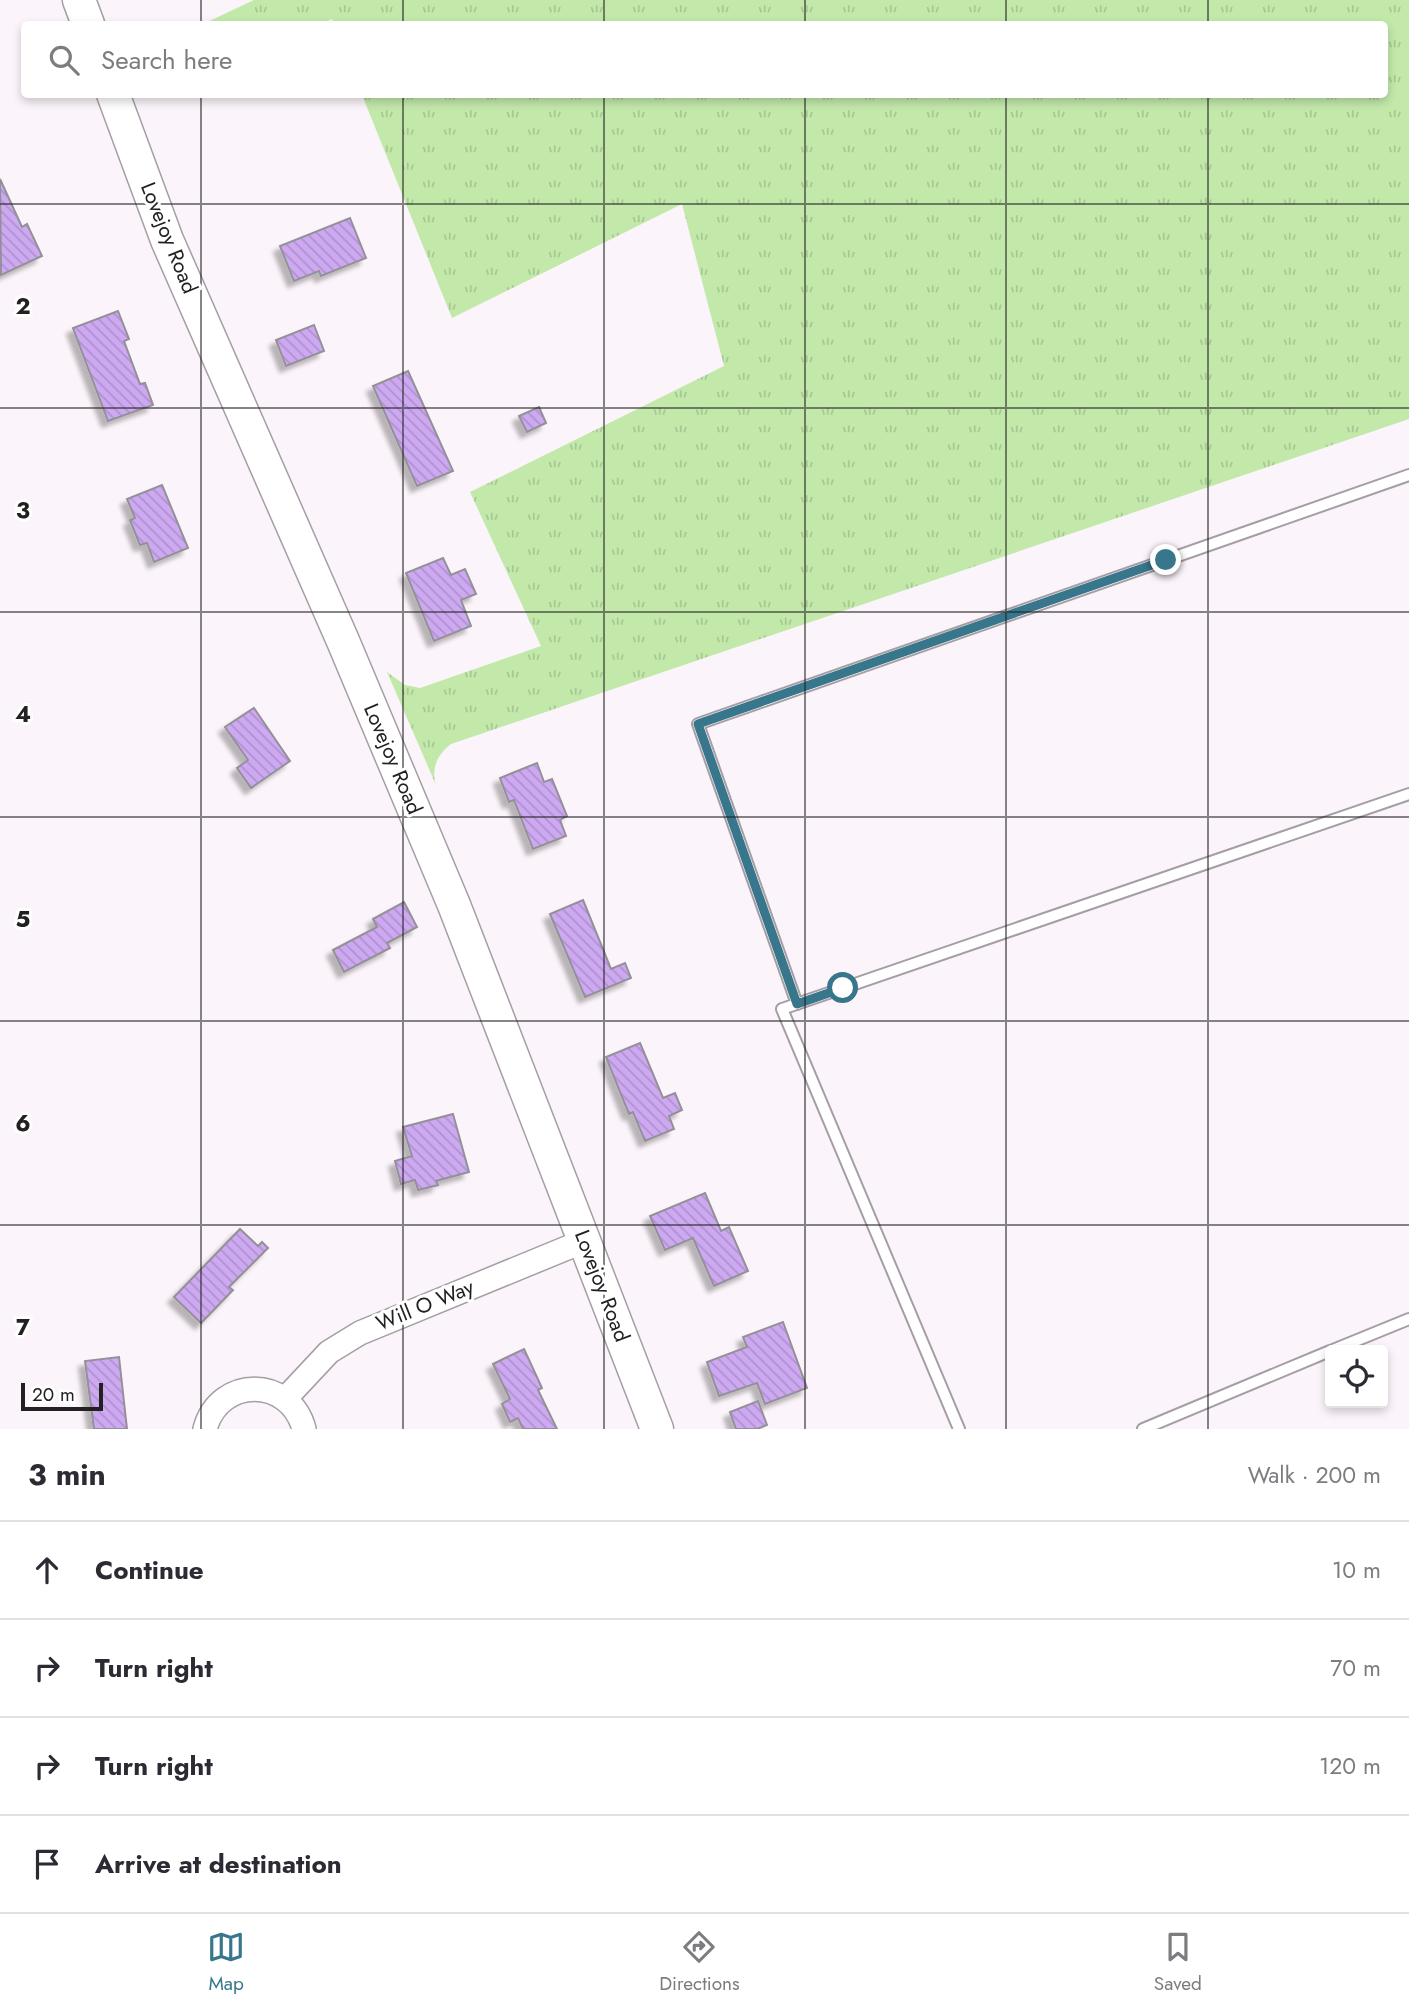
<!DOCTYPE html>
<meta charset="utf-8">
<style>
body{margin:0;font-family:Jost,sans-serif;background:#f7f7f7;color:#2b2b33}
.controls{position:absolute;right:21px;bottom:21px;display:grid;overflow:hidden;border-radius:7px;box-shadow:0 4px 10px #0003}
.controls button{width:63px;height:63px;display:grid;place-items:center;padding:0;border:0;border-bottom:2px solid #e1e1e2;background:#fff;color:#2b2b33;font:35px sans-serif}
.scale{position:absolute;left:21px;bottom:18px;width:82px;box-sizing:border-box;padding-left:7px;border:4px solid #232022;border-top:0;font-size:19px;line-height:24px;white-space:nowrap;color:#232022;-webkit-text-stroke:5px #fff;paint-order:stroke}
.stop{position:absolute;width:21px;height:21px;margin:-16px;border:5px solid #37768b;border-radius:50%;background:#fff}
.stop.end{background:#37768b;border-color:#fff;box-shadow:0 2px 7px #0008}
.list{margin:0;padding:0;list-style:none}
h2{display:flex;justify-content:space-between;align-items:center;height:91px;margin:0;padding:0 28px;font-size:30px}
h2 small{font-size:23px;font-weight:400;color:#7c7c81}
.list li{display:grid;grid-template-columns:46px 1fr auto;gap:21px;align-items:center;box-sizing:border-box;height:98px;padding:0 28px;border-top:2px solid #e1e1e2}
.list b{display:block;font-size:26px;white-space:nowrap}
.list em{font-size:23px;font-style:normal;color:#7c7c81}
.icon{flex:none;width:38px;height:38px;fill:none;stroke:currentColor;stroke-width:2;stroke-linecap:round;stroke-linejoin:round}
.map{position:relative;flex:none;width:1409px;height:1429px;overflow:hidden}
.search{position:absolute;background:#fff;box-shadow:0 4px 10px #0003;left:21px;right:21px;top:21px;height:77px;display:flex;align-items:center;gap:18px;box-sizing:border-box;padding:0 24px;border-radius:7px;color:#7c7c81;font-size:26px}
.sheet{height:483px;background:#fff}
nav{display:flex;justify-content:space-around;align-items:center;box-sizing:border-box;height:98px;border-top:2px solid #e1e1e2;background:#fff;font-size:19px;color:#7c7c81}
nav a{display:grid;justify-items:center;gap:4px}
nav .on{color:#37768b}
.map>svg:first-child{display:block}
</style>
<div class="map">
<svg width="1409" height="1429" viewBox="0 0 1409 1429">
<defs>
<pattern id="grass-tufts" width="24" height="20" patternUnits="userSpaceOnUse" patternTransform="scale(1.75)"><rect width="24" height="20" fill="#c2e9aa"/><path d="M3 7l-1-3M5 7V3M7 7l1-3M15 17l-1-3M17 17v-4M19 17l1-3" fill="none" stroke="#a6c892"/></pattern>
<pattern id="building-back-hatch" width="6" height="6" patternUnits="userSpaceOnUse" patternTransform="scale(1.75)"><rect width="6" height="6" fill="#cda9f2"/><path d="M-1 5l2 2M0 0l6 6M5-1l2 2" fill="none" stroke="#b091cf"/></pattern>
<filter id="shadow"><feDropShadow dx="-6" dy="6" stdDeviation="2" flood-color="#0004"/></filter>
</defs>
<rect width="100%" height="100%" fill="#fbf4fa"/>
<path fill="url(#grass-tufts)" d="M254,0H1409V419L451,744C437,755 431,768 436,785L387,672L405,685L420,688L541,646L470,492L724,366L682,204L452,318L362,95L1384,94V24H334L332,19L320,24H203Z"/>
<g fill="url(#building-back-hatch)" stroke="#949098" stroke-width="2" filter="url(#shadow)">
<path d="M0,179L22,227L27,224L42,256L1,275Z"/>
<path d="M350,218L366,258L321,276L319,271L294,281L280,246Z"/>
<path d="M118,311L129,339L124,341L140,384L145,383L153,405L108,421L73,328Z"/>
<path d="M314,325L324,351L286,366L276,340Z"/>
<path d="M408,371L453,471L417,486L373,386Z"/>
<path d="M539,407L546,423L527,432L519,416Z"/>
<path d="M162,485L188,548L154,562L147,543L140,545L130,520L135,518L127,499Z"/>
<path d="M443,558L451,575L465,569L476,594L461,600L471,626L434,641L406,573Z"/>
<path d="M254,708L290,761L251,788L237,768L248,760L225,727Z"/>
<path d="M537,763L544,782L552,779L567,816L560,820L566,836L533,849L514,800L509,802L500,778Z"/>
<path d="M583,900L611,969L625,963L631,978L585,997L550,914Z"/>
<path d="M404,902L417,927L387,943L390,948L344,972L333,950L377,927L373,919Z"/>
<path d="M640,1043L663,1098L675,1093L682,1110L669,1116L674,1129L645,1141L633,1112L629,1114L606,1057Z"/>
<path d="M453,1114L469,1172L436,1181L438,1185L418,1190L415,1180L401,1184L395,1161L412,1156L403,1127Z"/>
<path d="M705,1193L721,1231L729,1227L748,1271L714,1286L693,1238L665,1250L650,1216Z"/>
<path d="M240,1229L258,1246L262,1242L268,1248L229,1287L233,1290L201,1323L174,1297Z"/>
<path d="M783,1322L807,1388L765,1404L757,1383L719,1396L707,1362L747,1347L743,1337Z"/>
<path d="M524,1349L542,1388L538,1390L557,1429H523L518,1418L510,1422L502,1404L510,1399L493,1364Z"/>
<path d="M119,1357L127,1429H94L85,1361Z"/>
<path d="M758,1401L767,1425L757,1429H736L730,1412Z"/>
</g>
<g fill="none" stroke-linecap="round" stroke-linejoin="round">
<defs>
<g id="service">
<path d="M797,1004L698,724L1409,475"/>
<path d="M1333,1350L1409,1319"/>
<path d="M959,1429L782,1009L1409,794"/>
<path d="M1143,1429L1330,1351"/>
</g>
<g id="minor">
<path d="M285,1399L329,1352L360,1333L584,1241"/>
<path d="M205,1429C219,1376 290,1376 304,1429"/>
</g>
<g id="secondary">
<path d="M79,0L88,24"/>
<path d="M113,94L167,240L343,641L454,905L657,1429"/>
</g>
</defs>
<use href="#service" stroke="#a59ea4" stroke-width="14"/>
<use href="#minor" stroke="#a59ea4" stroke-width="26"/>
<use href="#secondary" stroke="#a59ea4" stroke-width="35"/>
<use href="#service" stroke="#fff" stroke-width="10"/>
<use href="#minor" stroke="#fff" stroke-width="23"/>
<use href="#secondary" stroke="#fff" stroke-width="32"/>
</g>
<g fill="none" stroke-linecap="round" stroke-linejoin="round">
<path stroke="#37768b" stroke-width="9" d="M843,988L797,1004L698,724L1166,560"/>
</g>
<path fill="none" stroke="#232022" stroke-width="2" stroke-opacity="0.55" d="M201,0V24M403,0V24M604,0V24M805,0V24M1006,0V24M1208,0V24M201,94V1429M403,94V1429M604,94V1429M805,94V1429M1006,94V1429M1208,94V1429M0,204H1409M0,408H1409M0,612H1409M0,817H1409M0,1021H1409M0,1225H1409"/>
<g text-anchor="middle" stroke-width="6" stroke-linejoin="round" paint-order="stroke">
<g font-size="21" fill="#232022" stroke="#fff">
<text transform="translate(169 238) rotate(68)" y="7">Lovejoy Road</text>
<text transform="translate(393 759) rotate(67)" y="7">Lovejoy Road</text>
<text transform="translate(602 1286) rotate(69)" y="7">Lovejoy Road</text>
<text transform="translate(425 1305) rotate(-22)" y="7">Will O Way</text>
</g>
</g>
<g font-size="23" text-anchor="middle" font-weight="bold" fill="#232022" stroke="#fff" stroke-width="6" stroke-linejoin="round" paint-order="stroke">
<text x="23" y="314">2</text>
<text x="23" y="518">3</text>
<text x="23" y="722">4</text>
<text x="23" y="927">5</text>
<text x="23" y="1131">6</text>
<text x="23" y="1335">7</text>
</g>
</svg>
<div class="controls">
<button><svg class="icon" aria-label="locate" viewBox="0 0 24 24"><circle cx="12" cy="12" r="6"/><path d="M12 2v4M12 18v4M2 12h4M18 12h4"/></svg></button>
</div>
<div class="scale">20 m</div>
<div class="stop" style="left:843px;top:988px"></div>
<div class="stop end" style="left:1166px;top:560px"></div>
<div class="search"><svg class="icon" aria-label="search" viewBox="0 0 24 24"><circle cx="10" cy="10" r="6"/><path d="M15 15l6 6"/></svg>Search here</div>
</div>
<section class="sheet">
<h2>3 min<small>Walk · 200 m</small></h2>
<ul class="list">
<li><svg class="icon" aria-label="ahead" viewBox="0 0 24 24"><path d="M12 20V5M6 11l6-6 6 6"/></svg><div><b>Continue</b></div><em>10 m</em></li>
<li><svg class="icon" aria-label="right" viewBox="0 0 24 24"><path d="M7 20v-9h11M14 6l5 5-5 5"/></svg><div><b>Turn right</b></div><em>70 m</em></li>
<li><svg class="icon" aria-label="right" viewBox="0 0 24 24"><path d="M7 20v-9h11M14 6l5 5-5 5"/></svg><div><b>Turn right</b></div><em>120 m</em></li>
<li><svg class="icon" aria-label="arrive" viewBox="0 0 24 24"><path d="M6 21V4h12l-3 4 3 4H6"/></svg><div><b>Arrive at destination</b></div></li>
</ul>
</section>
<nav>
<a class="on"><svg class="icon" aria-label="map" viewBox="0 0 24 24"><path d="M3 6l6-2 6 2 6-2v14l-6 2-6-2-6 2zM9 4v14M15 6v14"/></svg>Map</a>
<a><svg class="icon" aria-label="directions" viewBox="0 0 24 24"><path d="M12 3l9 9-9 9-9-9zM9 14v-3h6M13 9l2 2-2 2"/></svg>Directions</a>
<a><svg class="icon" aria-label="saved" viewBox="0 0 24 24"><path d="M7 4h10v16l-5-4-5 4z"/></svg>Saved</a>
</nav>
